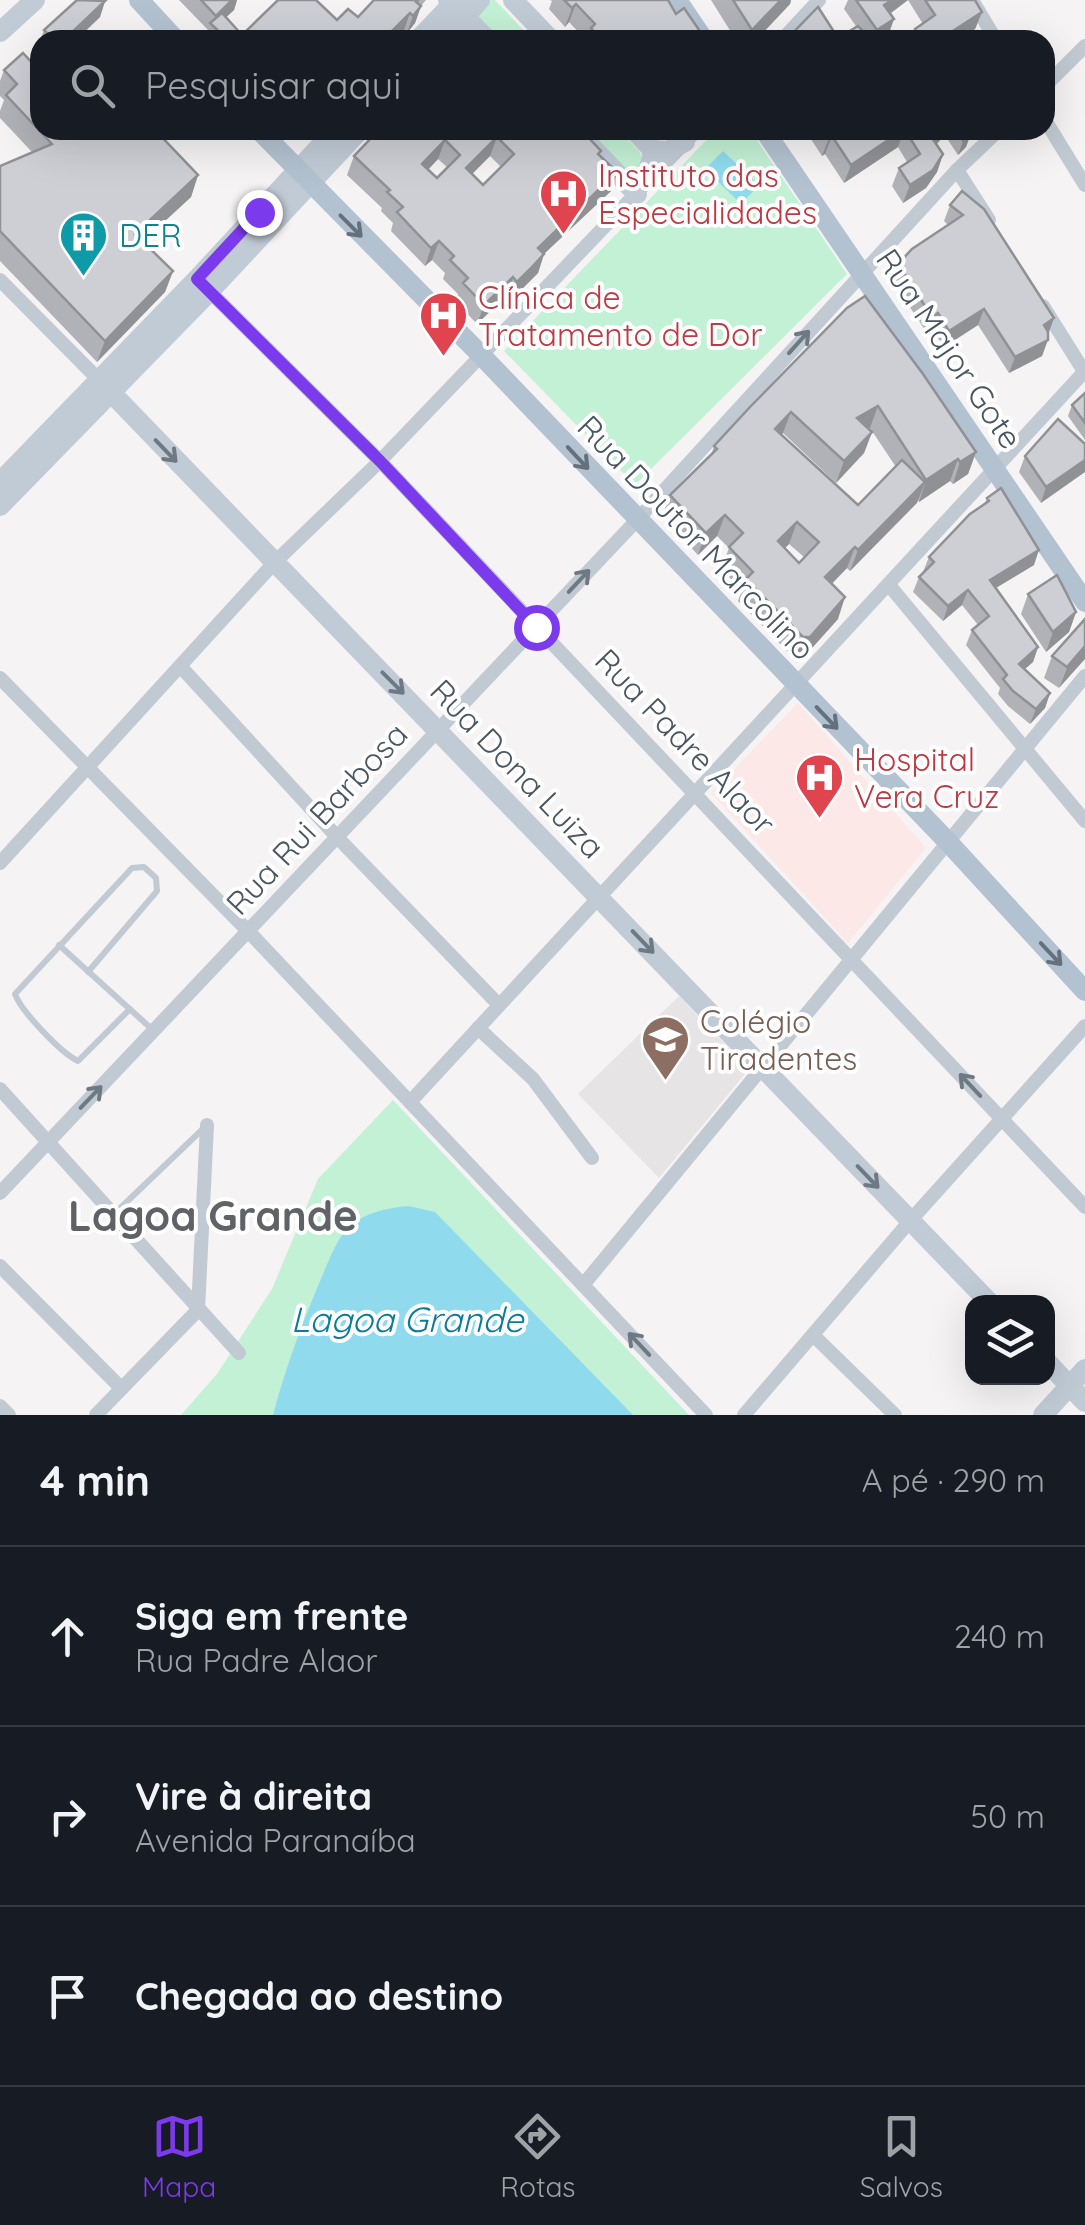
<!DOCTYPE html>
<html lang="pt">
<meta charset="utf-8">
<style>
body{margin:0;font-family:Quicksand,sans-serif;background:#242831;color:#f1f3f6}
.controls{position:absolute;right:30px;bottom:30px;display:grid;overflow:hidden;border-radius:20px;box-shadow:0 10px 40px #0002}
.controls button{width:90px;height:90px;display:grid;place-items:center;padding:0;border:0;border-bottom:2px solid #363941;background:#171b24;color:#f1f3f6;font:50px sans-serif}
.stop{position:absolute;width:30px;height:30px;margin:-22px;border:8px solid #7c3aed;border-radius:50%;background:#fff}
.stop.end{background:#7c3aed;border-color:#fff;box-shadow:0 2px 10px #0008}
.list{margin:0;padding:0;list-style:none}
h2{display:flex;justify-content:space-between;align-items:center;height:130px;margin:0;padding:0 40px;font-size:42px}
h2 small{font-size:32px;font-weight:400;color:#9ea1a6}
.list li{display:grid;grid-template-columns:65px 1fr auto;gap:30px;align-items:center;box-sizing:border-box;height:180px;padding:0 40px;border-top:2px solid #363941}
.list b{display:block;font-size:38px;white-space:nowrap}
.list p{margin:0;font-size:32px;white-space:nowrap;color:#9ea1a6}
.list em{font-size:32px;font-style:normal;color:#9ea1a6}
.icon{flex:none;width:55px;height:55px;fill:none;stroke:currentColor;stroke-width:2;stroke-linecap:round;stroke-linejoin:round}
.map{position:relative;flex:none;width:1085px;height:1415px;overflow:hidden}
.search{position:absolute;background:#171b24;box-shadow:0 10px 40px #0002;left:30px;right:30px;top:30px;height:110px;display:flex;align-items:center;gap:25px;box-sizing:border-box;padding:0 35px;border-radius:30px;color:#9ea1a6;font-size:38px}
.sheet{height:670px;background:#171b24}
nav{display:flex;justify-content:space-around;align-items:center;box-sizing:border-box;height:140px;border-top:2px solid #363941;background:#171b24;font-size:28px;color:#9ea1a6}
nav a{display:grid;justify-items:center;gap:5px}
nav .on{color:#7c3aed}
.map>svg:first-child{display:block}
</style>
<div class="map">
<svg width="1085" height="1415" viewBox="0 0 1085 1415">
<rect width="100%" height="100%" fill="#f5f3f3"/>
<path fill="#e6e4e5" d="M679,996L749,1069L659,1178L578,1094Z"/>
<path fill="#fce8e6" d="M798,703L926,848L848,943L711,793Z"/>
<g fill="#c3f1d5">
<path d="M490,0H495L533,40H495L474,18Z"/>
<path d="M582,130H619L639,151L645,162L633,177Z"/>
<path d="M716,130H750L847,274L635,485L504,351Z"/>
<path d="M393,1100L689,1415H181L217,1374L272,1289L318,1179Z"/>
</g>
<g fill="#90daee">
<path d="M723,151L759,185L741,204L705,169Z"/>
<path d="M408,1206L435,1212L633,1415H273C286,1366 303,1321 323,1274C330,1258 337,1238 350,1226C366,1212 388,1208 408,1206Z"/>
</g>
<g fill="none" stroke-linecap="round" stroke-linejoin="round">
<g stroke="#c1cad2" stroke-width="6">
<path d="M59,945L154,1031"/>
<path d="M88,972L157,891L156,878L144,867L132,868L15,994C21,1011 61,1053 78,1061L130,1009"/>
<path d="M114,1214L206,1126"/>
</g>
<g stroke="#c1cad2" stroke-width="14">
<path d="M972,0L996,40"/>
<path d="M782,40L819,0"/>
<path d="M1045,86L1085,46"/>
<path d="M1045,120L1085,185"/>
<path d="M957,170L989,220"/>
<path d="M0,280L99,380"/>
<path d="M204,286L380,461L1085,1207"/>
<path d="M1043,306L1085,373"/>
<path d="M889,585L1085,821"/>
<path d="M181,667L338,838L499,1005"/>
<path d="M0,678L249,932L706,1415"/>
<path d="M0,863L274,563L380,461L697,130"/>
<path d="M478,1028L533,1079L592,1158"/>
<path d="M0,1089L239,1353"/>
<path d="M410,1102L1085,371"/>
<path d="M0,1193L637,520L957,170L999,130"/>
<path d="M0,1266L121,1388"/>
<path d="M583,1285L1085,676"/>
<path d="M813,1335L895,1415"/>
<path d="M0,1406L9,1415"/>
<path d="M96,1415L198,1310L207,1125"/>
<path d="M744,1415L910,1221L1085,1026"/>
</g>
<g stroke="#c1cbd6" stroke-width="20">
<path d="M448,0L488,40"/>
<path d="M513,0L551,40"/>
<path d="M0,32L35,0"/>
<path d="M418,40L456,0"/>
<path d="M443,40L480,0"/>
<path d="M575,130L637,194"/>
<path d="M634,130L653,150L668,151L685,142"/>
<path d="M626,182C646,179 651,169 653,150"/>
<path d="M99,380L989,1302"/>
<path d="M0,482L197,279L335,130"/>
<path d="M0,506L209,292L360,130"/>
<path d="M1048,1363L1085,1402"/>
<path d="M1043,1415L1085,1369"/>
</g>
<g stroke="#b3c2d1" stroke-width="20">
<path d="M139,0L176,40"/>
<path d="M677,0L704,40"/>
<path d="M259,130L480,354L948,842L1085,991"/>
<path d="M764,130L1085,602"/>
</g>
</g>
<g fill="#b0b2b7" fill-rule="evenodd">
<path d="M179,0H237L234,10L226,17L242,35L278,0H317V2L337,20L358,17L374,0H426L421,6L415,23L407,33L404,30L394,40H204L208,30Z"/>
<path d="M550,0H668L676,14L706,40H586L569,22L565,27L549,9L552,1Z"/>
<path d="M711,0H791L790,4L756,40H736Z"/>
<path d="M848,0H975L982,12L975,29L959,40H911L915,29L923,24L908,0L890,14L888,36L882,40H786L838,38L856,26L844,9Z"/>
<path d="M105,1L100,17L76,40H40L44,30Z"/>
<path d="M36,67L40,130L198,175L191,197L142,242L173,271L165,292L97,362L0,261V166L32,152L0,118V111L4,100L0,96V81L4,70Z"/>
<path d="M379,130L585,138L601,151L599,156L617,172L611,191L544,254L538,273L510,301L506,296L477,324L456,302L458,294L443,279L445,273L432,260L425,266L391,231L393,223L381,211L382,208L347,175L354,156ZM490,156L501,167L483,185L472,174ZM438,159L448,168L437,178L428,170Z"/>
<path d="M805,130H971L966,147L958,155L944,134L936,144L943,154L937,172L926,188L903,203L892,186L899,168L907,162L898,147L844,183L825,154L822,156Z"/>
<path d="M962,191L1048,335L1042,356L1009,373L978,325L944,347L932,329L927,333L892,280L898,264L948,225L944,221L950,205Z"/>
<path d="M847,308L976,452L968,474L953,484L950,481L919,502L918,500L850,571L847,568L832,584L838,619L803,658L795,659L738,601L742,590L721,569L729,548L717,536L698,555L662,516L670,495L711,455L714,446ZM868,428H870L896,467L858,505L781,435L783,433L836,483L864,453L872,432ZM789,544L804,557L799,563L785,548Z"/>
<path d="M1085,393V440L1068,416L1072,405Z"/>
<path d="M1085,444L1041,503L1019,472L1025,456Z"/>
<path d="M987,498L1034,565L996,588L1038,647L1033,662L1025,669L1050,693L1045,708L1030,724L1008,706L998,694L1000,688L966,645L972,630L978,625L962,605L943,621L913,592L919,577L923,572L929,557L984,505Z"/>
<path d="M1028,594L1076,612L1069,632L1046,652L1021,614Z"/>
<path d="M1085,619L1059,688L1044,678L1052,656Z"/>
</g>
<g fill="#909195">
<path d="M232,0H237L234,10L215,28L212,26L216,16Z"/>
<path d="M781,0H791L790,4L756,40H749L752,30Z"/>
<path d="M892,0H908L878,22L884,5Z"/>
<path d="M105,1L100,17L76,40H64Z"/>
<path d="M576,4L569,22L565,27L572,8Z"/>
<path d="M421,6L415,23L407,33L413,16Z"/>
<path d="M982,12L975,29L959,40H939Z"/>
<path d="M410,13L404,30L394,40H384Z"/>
<path d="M894,19L888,36L882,40H874L877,30Z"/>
<path d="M904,130L898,147L844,183L851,165Z"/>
<path d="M940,130H946L944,136L926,156L932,138Z"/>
<path d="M971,134L966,147L958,155L963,141Z"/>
<path d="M832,136L825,154L822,156L829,138Z"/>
<path d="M497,137L490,156L459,187L466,168Z"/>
<path d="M445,140L438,159L415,183L422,164Z"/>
<path d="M943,154L937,172L926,188L903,203L910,185Z"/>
<path d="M617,172L611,191L531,266L538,248Z"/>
<path d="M198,175L191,197L127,256L135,234Z"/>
<path d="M439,241L432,260L425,266L431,248Z"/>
<path d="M544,254L538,273L510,301L517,282Z"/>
<path d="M173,271L165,292L97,362L105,341Z"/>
<path d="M513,277L506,296L477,324L484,305Z"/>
<path d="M984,309L978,325L944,347L949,331Z"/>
<path d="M938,313L932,329L927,333L932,317Z"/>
<path d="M1054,318L1048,335L1044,325Z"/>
<path d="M1048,340L1042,356L1009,373L1015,357Z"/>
<path d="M878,406L870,428L849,440L857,418Z"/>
<path d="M791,412L783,433L767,451L775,429Z"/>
<path d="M872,432L864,453L836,483L844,461Z"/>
<path d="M976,452L968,474L953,484L960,462Z"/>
<path d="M958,459L950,481L919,502L926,480Z"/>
<path d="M1085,460V472L1041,503L1046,487Z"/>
<path d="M925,482L917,503L850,571L858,550Z"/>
<path d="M725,515L717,536L698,555L706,533Z"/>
<path d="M797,522L789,544L770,563L778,541Z"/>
<path d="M855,547L847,568L817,598L825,577Z"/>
<path d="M1039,550L1034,565L984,595L990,580Z"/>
<path d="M968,590L962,605L943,621L948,606Z"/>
<path d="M845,597L838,619L803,658L795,659L803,637Z"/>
<path d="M1076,612L1069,632L1046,652L1053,632Z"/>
<path d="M1085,646V659L1059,688L1067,667Z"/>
<path d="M1038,647L1033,662L1013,679L1019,664Z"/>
<path d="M1050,693L1045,708L1030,724L1036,709Z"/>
</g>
<g fill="#cdcfd5" stroke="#909195" stroke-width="2.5" fill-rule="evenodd">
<path d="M77,0L105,1L64,40H54L44,30Z"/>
<path d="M201,0H232L216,16Z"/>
<path d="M278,0H316L337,20L348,9L358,17L374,0H418L416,2L421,6L413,16L410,13L384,39L378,33L372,40H228L210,23L222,13L242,35Z"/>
<path d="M564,0H668L676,14L684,8L706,40H601L591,28L595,24L576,4L572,8Z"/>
<path d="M733,0H781L752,30Z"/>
<path d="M856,0H892L884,5L894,19L877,30Z"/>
<path d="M925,0H975L982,12L939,40H922L915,29L935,15Z"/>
<path d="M818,7L838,38L858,26L872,40H786Z"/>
<path d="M479,32L488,40H471Z"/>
<path d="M23,53L36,67L40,64V130H155L198,175L135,234L173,271L105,341L0,231V166L52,144L6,95L17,84L4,70Z"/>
<path d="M379,130H576L585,138L587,136L601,151L598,154L617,172L538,248L544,254L530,269L517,282L513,277L484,305L463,283L468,278L450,260L454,256L439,241L431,248L397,212L403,207L387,192L390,190L354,156ZM497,137L514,154L483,185L466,168ZM445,140L460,155L437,178L422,164Z"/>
<path d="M824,130H903L851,165L832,136L829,138Z"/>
<path d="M905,130H940L932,138L943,154L933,170L910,185L899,168L920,154Z"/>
<path d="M955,130H968L971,134L963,141Z"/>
<path d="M962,191L984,209L1054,318L1044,325L1048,332V340L1015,357L984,309L949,331L938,313L932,317L898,264L912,249L963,215L950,205Z"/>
<path d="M865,296L923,374L976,452L960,462L958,459L926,480L878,406L857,418L872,432L844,461L791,412L775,429L858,505L902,460L925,482L858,550L855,547L825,577L845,597L810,637H803L746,579L753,572L729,547L743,533L725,515L706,533L670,495L717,449L714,446L750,407L847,308ZM797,522L819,542L799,563L778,541Z"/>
<path d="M1085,393V423L1072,405Z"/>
<path d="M1058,419L1085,444V460L1046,487L1025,456Z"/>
<path d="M1001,488L1039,550L990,580L1038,647L1019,664L1050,693L1036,709L1013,691L1003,679L1007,675L972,630L989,616L968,590L948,606L919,577L934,562L929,557L970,514L989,501L987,498Z"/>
<path d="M1057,575L1076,612L1053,632L1028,594Z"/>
<path d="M1085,619V646L1067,667L1052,656Z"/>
</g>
<defs><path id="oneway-shaft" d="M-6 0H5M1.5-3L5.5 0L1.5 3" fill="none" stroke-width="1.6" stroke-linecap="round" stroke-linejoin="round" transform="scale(2.5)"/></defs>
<g stroke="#64717d">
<use href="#oneway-shaft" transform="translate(351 226) rotate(45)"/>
<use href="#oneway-shaft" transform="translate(578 458) rotate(47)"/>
<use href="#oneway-shaft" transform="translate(827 718) rotate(46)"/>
<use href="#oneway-shaft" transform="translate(1051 954) rotate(47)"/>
</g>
<g stroke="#6e7983">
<use href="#oneway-shaft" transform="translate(799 342) rotate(-48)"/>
<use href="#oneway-shaft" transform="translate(579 581) rotate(-47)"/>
<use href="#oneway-shaft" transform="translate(970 1085) rotate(-133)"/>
<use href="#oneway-shaft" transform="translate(91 1097) rotate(-46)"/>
<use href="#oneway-shaft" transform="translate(639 1344) rotate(-133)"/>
</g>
<g stroke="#6e7984">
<use href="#oneway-shaft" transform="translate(166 451) rotate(46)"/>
<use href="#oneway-shaft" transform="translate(393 683) rotate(45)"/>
<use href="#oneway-shaft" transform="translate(643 942) rotate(46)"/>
<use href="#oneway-shaft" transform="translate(868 1177) rotate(46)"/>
</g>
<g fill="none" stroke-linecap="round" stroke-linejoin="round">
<path stroke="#7c3aed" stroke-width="12" d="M259,212L197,279L380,461L536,627"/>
</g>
<defs>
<symbol id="hospital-pin" viewBox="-11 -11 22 30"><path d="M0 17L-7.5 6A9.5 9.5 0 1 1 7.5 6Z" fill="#e0444e" stroke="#fff"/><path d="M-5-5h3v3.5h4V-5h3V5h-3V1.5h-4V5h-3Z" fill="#fff"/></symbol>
<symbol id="building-pin" viewBox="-11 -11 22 30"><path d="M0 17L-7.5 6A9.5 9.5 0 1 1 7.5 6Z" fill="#0f9aa8" stroke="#fff"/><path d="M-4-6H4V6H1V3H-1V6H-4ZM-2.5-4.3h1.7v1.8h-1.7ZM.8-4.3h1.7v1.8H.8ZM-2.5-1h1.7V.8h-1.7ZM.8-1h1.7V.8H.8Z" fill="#fff"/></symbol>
<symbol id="school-pin" viewBox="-11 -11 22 30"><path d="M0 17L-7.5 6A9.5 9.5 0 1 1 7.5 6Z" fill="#8d6e63" stroke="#fff"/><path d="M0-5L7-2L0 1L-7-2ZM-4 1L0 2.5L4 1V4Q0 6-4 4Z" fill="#fff"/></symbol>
</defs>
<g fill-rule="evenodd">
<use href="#hospital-pin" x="536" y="166" width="55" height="75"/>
<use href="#building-pin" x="56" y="208" width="55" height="75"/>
<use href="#hospital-pin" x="416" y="288" width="55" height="75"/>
<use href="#hospital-pin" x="792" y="750" width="55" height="75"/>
<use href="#school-pin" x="638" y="1012" width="55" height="75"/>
</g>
<g text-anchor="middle" stroke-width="8" stroke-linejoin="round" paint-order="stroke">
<g font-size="32" fill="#be3a42" stroke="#fff" text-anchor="start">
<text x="598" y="187">Instituto das<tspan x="598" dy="37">Especialidades</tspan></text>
<text x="478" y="309">Clínica de<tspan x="478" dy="37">Tratamento de Dor</tspan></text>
<text x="854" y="771">Hospital<tspan x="854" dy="37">Vera Cruz</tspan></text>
</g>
<g font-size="32" fill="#0d838f" stroke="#fff" text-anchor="start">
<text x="119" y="247">DER</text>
</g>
<g font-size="32" fill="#4a5661" stroke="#fff">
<text transform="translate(949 349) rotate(56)" y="11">Rua Major Gote</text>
<text transform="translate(696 538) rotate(46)" y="11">Rua Doutor Marcolino</text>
<text transform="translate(685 742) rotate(46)" y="11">Rua Padre Alaor</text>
<text transform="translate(517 769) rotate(46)" y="11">Rua Dona Luiza</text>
<text transform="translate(317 819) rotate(-47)" y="11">Rua Rui Barbosa</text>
</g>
<g font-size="32" fill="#785e54" stroke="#fff" text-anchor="start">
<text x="700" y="1033">Colégio<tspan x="700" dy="37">Tiradentes</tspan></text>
</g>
<g font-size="35" font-style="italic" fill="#0c7c9b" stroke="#fff">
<text x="407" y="1332">Lagoa Grande</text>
</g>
<g font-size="42" font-weight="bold" fill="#5f6368" stroke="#fff">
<text x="213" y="1231">Lagoa Grande</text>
</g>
</g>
</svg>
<div class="controls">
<button><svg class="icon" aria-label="layers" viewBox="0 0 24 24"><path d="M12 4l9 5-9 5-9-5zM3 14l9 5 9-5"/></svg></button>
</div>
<div class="stop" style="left:536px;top:627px"></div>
<div class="stop end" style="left:259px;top:212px"></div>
<div class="search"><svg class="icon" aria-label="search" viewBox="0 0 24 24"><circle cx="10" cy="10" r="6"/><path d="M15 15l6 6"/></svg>Pesquisar aqui</div>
</div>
<section class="sheet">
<h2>4 min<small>A pé · 290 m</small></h2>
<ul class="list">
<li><svg class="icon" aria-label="ahead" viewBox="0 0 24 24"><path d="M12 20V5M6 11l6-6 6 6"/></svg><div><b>Siga em frente</b><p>Rua Padre Alaor</p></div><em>240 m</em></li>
<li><svg class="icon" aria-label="right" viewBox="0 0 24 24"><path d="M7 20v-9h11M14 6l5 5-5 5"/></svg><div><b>Vire à direita</b><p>Avenida Paranaíba</p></div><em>50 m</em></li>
<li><svg class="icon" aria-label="arrive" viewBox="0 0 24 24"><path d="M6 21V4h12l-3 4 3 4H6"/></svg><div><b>Chegada ao destino</b></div></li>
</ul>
</section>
<nav>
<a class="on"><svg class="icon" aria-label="map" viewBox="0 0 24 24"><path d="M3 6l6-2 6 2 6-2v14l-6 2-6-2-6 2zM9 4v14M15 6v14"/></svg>Mapa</a>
<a><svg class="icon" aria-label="directions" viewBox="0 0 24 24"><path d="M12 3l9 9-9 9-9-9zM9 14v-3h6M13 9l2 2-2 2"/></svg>Rotas</a>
<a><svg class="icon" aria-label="saved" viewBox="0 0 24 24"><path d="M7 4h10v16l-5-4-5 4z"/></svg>Salvos</a>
</nav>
